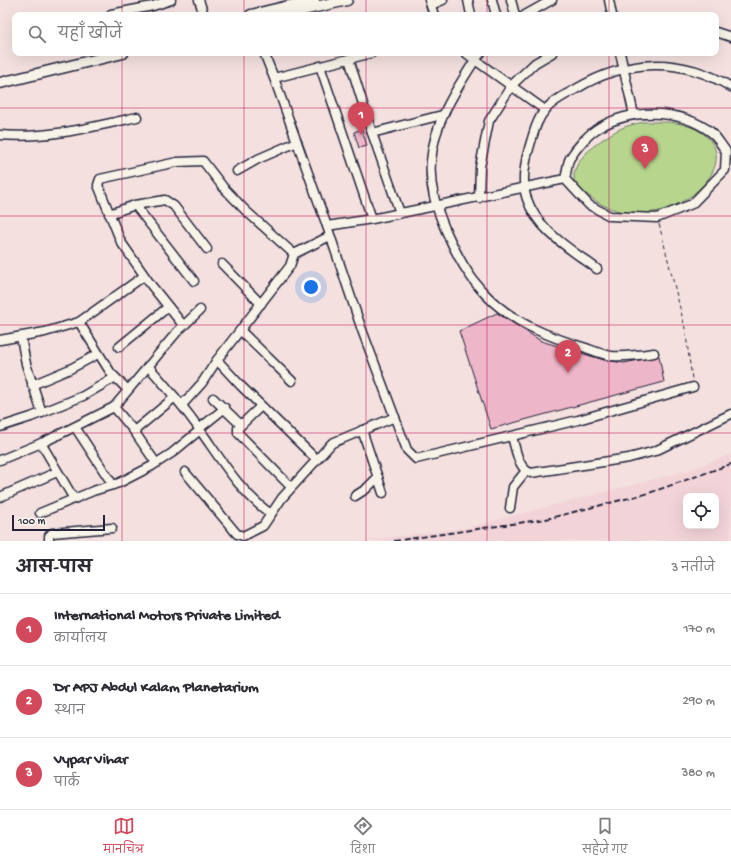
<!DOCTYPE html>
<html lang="hi">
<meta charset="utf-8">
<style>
body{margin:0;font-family:"Gochi Hand","Playpen Sans Deva",sans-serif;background:#f2f2f3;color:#2b2b33}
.controls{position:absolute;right:12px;bottom:12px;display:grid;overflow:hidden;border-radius:8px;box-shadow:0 4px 16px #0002}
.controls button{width:36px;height:36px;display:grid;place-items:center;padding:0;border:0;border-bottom:1px solid #e1e1e2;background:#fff;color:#2b2b33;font:20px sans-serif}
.scale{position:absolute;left:12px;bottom:10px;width:93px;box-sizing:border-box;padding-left:4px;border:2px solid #22223b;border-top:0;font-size:11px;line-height:14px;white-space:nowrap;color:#22223b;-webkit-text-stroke:3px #f7f3e8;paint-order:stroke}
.you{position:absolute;left:311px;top:287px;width:14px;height:14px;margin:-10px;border:3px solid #fff;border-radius:50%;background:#1a73e8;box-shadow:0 0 0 6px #1a73e833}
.badge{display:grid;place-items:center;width:26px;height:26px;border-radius:50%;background:#d1495b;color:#fff;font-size:13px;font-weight:700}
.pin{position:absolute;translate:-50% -33px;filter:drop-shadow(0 1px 2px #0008)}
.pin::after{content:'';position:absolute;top:21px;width:14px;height:12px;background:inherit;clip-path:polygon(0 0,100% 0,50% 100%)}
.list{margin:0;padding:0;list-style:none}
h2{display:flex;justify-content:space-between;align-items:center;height:52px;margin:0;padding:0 16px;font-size:17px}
h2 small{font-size:13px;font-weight:400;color:#7c7c81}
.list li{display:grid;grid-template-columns:26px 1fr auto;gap:12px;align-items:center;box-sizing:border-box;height:72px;padding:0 16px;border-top:1px solid #e1e1e2}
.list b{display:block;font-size:15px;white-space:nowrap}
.list p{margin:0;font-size:13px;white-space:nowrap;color:#7c7c81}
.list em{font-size:13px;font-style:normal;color:#7c7c81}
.icon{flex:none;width:22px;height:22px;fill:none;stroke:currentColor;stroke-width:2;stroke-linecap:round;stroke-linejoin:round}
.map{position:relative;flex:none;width:731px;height:541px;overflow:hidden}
.search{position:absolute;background:#fff;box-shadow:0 4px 16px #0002;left:12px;right:12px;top:12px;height:44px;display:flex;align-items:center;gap:10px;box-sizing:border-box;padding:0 14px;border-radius:8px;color:#7c7c81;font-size:15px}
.sheet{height:268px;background:#fff}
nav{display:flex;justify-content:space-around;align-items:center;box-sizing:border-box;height:56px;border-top:1px solid #e1e1e2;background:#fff;font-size:11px;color:#7c7c81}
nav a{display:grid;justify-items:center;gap:2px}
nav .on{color:#d1495b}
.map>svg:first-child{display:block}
</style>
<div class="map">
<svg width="731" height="541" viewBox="0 0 731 541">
<rect width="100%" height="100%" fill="#f4e1df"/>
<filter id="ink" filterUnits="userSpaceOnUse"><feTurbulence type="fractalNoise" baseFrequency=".025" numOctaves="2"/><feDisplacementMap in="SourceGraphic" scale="8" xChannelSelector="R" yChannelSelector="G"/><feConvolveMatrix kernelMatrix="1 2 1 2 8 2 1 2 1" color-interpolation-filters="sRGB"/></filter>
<g filter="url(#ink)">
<path fill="#f2d4d8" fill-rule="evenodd" d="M731,454V541H359L465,528L689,470ZM686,496H716V526H686Z"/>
<path fill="#b7d58d" stroke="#6c7c64" d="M643,122C657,122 672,121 685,125C716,134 727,159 704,184C676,216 625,224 590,197C585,193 577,189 575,183C567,161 604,137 620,129C627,125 636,124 643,122Z"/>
<g fill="#eeb6c9" stroke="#22223b">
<path d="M362,129L367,146L359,148L354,132Z"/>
<path d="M497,313L541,341L604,360L624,363L659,356L664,382L491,429L459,331Z"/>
</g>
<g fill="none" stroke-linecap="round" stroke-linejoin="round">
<defs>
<g id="minor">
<path d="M199,0L204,15"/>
<path d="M429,0L434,15"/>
<path d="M468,0L471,15"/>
<path d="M492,0L496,15"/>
<path d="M511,0L515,15"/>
<path d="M609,0L612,15"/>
<path d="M431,5L443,0"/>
<path d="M111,14L153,6L171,0"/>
<path d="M525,15L552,0"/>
<path d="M716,32L731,37"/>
<path d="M264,53L274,78L372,53"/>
<path d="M466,53L475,60C455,91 434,123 431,161C429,186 436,208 446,231C456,253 468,277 486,295C513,323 549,337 586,348C594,351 603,355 612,356C626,357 640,355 654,353"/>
<path d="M481,53L475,60L545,110"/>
<path d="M620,53L634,115"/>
<path d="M349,59L372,133L400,213"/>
<path d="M320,66L372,219"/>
<path d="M274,78L327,226L372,219L565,179C567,172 567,163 570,158C577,147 589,133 600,127C632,108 680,109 711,132C717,137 721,145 726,151L725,170L692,204L657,218L610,216L589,205L565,179"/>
<path d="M372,133L442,115"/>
<path d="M0,135C46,139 93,127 137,117"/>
<path d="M237,171L258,159L297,142"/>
<path d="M479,198L480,167L489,121L512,85L535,63L552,53"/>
<path d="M135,205L194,281"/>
<path d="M109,214L135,205L165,200L174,206L207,249"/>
<path d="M327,226L362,330L407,450L416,459L578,420L693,387"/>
<path d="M222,264L261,304"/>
<path d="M597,269C572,250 537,230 527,199C521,183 525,160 530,145C534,132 537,119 546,109C554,100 565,95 576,89C626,59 680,56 731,87"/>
<path d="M183,325L151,285L121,242L98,185L100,179L177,162L203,161L223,187L246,211L294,254L330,236"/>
<path d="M241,331L292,381"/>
<path d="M21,337L26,364L42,413"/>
<path d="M0,340L45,332L79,322L144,276"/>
<path d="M119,347L168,307"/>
<path d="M217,360L241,386L316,459"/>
<path d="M148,366C166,386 184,407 200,430C222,461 240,492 271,514"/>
<path d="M114,376L127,389"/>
<path d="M32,385L70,369L98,354"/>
<path d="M213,398L241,425"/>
<path d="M182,405L202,383L217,360L290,266L294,254"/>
<path d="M261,406L238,428V433L291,487"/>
<path d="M114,407L134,431L156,463"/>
<path d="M0,427L31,417L83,396L114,378L79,322"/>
<path d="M75,427L113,485"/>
<path d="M362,430L383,493"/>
<path d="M134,431L175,397"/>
<path d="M512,437C516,449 518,469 531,473L629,458L655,451L731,414"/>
<path d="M41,443L74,499"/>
<path d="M0,460L44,442L114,407L177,332L200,310"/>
<path d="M185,472L237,534L243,536L263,526L282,498L332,443L395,417"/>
<path d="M355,496L366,489L378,477"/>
<path d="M0,497L57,472"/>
<path d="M510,508L513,487L525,472"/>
<path d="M40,513L93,491L119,483L152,466L172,453L200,430V428L225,408"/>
<path d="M49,541V536L52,533L112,528"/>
</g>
<g id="major">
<path d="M251,15L314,0"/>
<path d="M280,15L347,0"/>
<path d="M0,83L123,53"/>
</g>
</defs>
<use href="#minor" stroke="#22223b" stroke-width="11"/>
<use href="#major" stroke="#22223b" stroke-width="13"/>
<path stroke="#22223b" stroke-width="1" stroke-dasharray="4 3" stroke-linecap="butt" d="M659,224L685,328L692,379"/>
<use href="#minor" stroke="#f7f3e8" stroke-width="8"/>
<use href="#major" stroke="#f7f3e8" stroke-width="10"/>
<path stroke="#22223b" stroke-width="2" stroke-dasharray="6 3" stroke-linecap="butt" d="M394,541L546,519L649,493L731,464"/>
</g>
</g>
<path fill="none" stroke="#c2185b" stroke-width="1" stroke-opacity="0.55" d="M122,0V15M244,0V15M366,0V15M487,0V15M609,0V15M122,53V541M244,53V541M366,53V541M487,53V541M609,53V541M0,108H731M0,216H731M0,325H731M0,433H731"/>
</svg>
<div class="controls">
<button><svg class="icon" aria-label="locate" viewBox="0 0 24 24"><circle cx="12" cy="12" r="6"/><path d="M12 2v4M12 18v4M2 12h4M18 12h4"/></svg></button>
</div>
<div class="scale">100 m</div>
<div class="you"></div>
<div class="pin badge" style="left:361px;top:135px">1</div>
<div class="pin badge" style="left:568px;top:373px">2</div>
<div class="pin badge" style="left:645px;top:169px">3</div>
<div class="search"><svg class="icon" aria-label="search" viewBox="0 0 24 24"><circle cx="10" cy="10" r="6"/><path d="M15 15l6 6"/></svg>यहाँ खोजें</div>
</div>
<section class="sheet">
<h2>आस-पास<small>3 नतीजे</small></h2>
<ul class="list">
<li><span class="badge">1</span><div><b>International Motors Private Limited</b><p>कार्यालय</p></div><em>170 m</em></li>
<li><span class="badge">2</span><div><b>Dr APJ Abdul Kalam Planetarium</b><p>स्थान</p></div><em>290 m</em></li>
<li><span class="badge">3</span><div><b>Vypar Vihar</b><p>पार्क</p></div><em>380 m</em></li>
</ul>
</section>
<nav>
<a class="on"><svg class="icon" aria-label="map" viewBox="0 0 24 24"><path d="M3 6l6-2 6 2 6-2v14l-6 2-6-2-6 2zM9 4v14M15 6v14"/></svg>मानचित्र</a>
<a><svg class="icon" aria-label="directions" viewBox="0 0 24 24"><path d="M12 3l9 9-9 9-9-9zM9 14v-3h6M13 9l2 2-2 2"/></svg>दिशा</a>
<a><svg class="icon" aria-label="saved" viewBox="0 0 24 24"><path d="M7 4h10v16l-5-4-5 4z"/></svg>सहेजे गए</a>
</nav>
